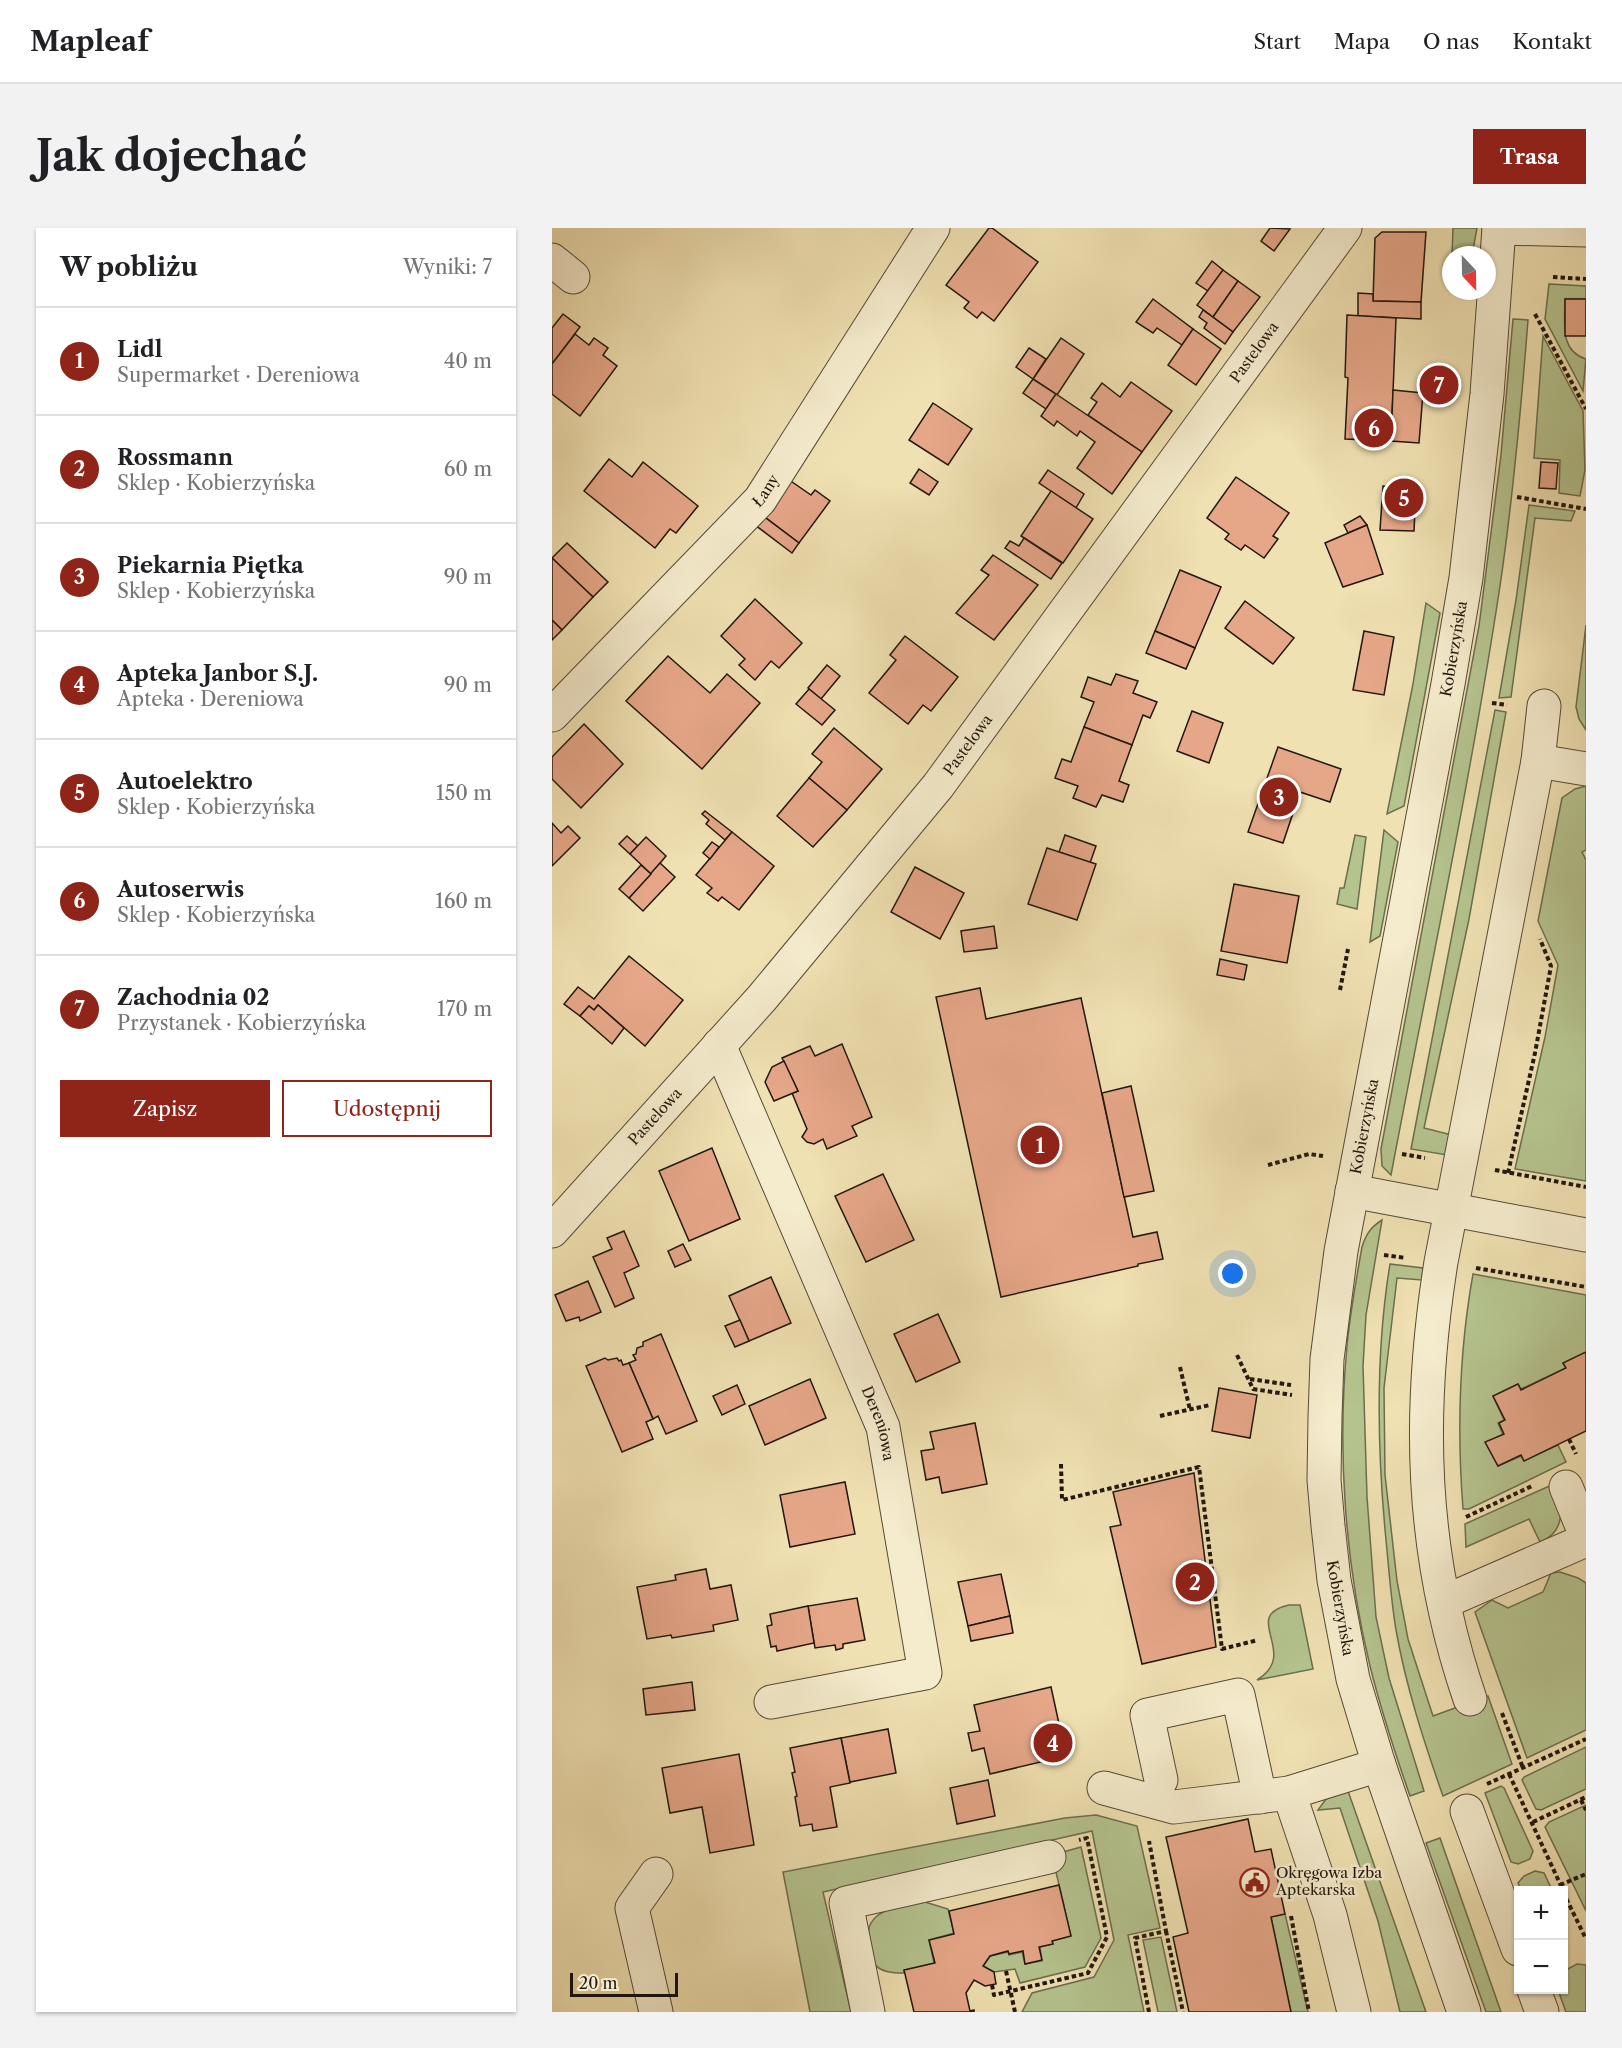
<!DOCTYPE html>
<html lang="pl">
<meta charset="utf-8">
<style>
body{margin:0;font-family:"Libre Caslon Text",serif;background:#f2f2f2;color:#202124}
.controls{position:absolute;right:18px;bottom:18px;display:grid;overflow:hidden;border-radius:0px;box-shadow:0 2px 4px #0004}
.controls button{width:54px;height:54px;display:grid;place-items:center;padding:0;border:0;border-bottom:2px solid #e0e0e0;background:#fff;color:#202124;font:30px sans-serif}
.compass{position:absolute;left:890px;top:18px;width:54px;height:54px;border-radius:50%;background:#fff;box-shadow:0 2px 4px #0004;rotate:158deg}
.scale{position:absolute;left:18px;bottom:15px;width:108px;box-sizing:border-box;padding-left:6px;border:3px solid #21170c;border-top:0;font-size:16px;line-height:21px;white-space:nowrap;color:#21170c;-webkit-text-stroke:4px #f5eccd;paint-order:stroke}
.you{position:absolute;left:681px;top:1046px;width:21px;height:21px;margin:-15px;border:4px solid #fff;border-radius:50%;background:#1a73e8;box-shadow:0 0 0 9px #1a73e833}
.badge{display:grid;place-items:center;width:39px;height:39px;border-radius:50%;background:#8f2418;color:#fff;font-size:20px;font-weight:700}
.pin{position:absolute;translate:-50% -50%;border:3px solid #fff;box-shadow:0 2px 6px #0006}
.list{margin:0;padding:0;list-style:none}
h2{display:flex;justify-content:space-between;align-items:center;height:78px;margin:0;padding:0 24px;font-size:26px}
h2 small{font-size:20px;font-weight:400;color:#757577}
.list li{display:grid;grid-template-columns:39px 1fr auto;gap:18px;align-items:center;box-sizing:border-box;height:108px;padding:0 24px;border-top:2px solid #e0e0e0}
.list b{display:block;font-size:22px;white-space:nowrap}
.list p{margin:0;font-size:20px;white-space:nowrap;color:#757577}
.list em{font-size:20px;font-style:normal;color:#757577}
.actions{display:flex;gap:12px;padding:18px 24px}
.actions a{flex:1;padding:14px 0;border:2px solid #8f2418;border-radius:0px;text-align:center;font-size:21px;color:#8f2418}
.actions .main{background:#8f2418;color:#fff}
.map{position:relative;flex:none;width:1034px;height:1784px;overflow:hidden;border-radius:0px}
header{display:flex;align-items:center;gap:36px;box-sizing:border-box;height:84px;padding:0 30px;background:#fff;border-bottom:2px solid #e0e0e0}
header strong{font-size:28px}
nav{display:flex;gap:33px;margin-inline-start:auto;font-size:21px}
.intro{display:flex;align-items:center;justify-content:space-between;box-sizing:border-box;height:144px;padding:0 36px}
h1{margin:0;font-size:42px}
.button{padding:15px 27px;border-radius:0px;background:#8f2418;color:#fff;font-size:21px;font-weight:700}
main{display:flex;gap:36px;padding:0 36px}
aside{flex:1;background:#fff;border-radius:0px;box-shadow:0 2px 4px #0004}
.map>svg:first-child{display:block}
</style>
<header>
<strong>Mapleaf</strong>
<nav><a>Start</a><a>Mapa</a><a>O nas</a><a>Kontakt</a></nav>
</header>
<div class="intro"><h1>Jak dojechać</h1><a class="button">Trasa</a></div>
<main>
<aside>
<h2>W pobliżu<small>Wyniki: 7</small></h2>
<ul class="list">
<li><span class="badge">1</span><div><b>Lidl</b><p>Supermarket · Dereniowa</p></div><em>40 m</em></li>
<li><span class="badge">2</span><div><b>Rossmann</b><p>Sklep · Kobierzyńska</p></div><em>60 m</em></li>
<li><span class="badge">3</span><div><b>Piekarnia Piętka</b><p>Sklep · Kobierzyńska</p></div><em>90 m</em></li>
<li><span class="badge">4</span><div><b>Apteka Janbor S.J.</b><p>Apteka · Dereniowa</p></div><em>90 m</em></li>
<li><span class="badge">5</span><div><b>Autoelektro</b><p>Sklep · Kobierzyńska</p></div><em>150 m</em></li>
<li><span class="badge">6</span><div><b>Autoserwis</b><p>Sklep · Kobierzyńska</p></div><em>160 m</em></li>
<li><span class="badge">7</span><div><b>Zachodnia 02</b><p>Przystanek · Kobierzyńska</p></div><em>170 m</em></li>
</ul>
<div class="actions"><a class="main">Zapisz</a><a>Udostępnij</a></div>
</aside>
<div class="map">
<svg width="1034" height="1784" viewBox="0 0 1034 1784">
<rect width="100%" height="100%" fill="#f0e1b2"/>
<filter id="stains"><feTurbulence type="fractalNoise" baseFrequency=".00333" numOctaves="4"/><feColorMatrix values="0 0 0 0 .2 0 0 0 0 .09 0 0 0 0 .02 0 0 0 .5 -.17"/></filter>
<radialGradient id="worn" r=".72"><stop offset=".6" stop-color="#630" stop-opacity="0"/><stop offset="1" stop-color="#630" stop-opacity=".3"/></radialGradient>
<g fill="#b5c48f" stroke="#6b6e4e" stroke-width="1.5">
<path d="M901,0H925L920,27H900Z"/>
<path d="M997,56L1034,58V71H1013C1013,94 1007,123 1034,131L1031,163L993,91Z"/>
<path d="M961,91L976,92C969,181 961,270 948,358C918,556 876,751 839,947L830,938L829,921L927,398L949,227Z"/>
<path d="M991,108L1031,183L1033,242L1028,268L1007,265L1008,232L982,230Z"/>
<path d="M977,277L1023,283L1019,293L983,290L959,469L947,470L964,372Z"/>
<path d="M874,375L888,385L852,578L835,586L861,456Z"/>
<path d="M1034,397V502L1027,491L1024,479Z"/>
<path d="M943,482L954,484L917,691L872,900L900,907L895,927L859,921Z"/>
<path d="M1034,558V622L1030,624L1034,632V953L963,941L993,809L1006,737L986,693L1010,570L1023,561Z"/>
<path d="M832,602L846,614L828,708L818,714Z"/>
<path d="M803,607L814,609L805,681L785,676L788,660H792Z"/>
<path d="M830,992L814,1087L811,1138L815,1269L824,1389L837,1450L872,1563L858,1568C843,1525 829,1482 818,1438C793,1335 785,1223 795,1118C798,1085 804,1052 810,1019C814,1006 819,999 830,992Z"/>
<path d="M838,1036L871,1040L870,1052L845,1050L832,1160L833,1247L845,1353L856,1411L881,1488L936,1468L960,1536L891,1568C872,1514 854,1459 844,1402C839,1372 837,1342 834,1312C825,1220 823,1127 838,1036Z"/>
<path d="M921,1046L1034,1067V1124L1011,1135L1014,1140L969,1161L966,1156L941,1168L952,1192L946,1195L951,1207L934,1215L946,1238L969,1228L972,1233L1006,1217L1014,1234L917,1281H911C905,1203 907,1124 921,1046Z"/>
<path d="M1004,1255C1009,1278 1016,1303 988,1314L977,1291L914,1319L913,1296Z"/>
<path d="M1008,1344L1026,1350L1034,1355V1502L975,1530L923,1384L940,1372L956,1380L991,1364L999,1345Z"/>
<path d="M737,1377H748L761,1441L705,1452C749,1425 687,1388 737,1377Z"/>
<path d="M1034,1519V1561L989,1582L984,1581L970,1552L972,1549Z"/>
<path d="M949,1558L952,1560L981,1623L978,1631L966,1636L959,1634L933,1565Z"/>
<path d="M796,1563L874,1784H848L826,1693L788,1580L766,1582L774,1571Z"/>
<path d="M1034,1577V1683L993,1599L997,1594Z"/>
<path d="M544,1587L585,1598L608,1700L576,1707L592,1784H470L480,1765L542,1749L562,1712L540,1603L271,1664L299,1784H258L231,1644L513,1590Z"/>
<path d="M888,1610L949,1784H934L874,1615Z"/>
<path d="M529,1619L549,1710L533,1739L468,1755L463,1741L442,1744L431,1738L438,1728L456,1724L457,1727L470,1724L473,1736L490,1733L488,1719L501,1716L500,1713L519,1708L500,1627Z"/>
<path d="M983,1643L992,1645L1000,1662H969L966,1655L972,1648Z"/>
<path d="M373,1674L396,1681L402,1705L377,1712L382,1735L352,1742V1745C343,1745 328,1745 322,1735C320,1732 320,1726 319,1722C316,1709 313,1698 325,1688C337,1678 358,1676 373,1674Z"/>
<path d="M733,1686L756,1784H739L719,1689Z"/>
<path d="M609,1709L625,1784H606L591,1712Z"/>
<path d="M1025,1736L1034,1737V1784H1014L1006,1762H1011L1012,1743Z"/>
</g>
<g fill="#e6a789" stroke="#21170c" stroke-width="1.5">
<path d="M437,0H440L486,34L442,93L430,84L425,90L412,80L417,74L394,57Z"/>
<path d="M718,0L738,1L722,23L709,13Z"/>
<path d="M830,4H874L869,74L821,73L823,10Z"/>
<path d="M660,33L671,42L656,63L644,55Z"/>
<path d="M671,42L686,53L661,89L645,77Z"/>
<path d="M686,53L708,69L681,104L661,89Z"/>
<path d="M806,65L821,66V73L869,74V91L806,88Z"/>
<path d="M601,71L641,101L630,117L605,100L601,105L584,94Z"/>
<rect x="1013" y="71" width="21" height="37"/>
<path d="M651,82L681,104L673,116L652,100L655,95L647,89Z"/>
<path d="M11,86L28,99L0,136V100Z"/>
<path d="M795,87L844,90L839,213L793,211L796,150L793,149Z"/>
<path d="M641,101L669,121L644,157L616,137Z"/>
<path d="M23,106L37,117L42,110L56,120L51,127L65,138L28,188L0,166V136Z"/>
<path d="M509,110L532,126L505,167L481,151Z"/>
<path d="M477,120L494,131L481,151L464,139Z"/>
<path d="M481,151L504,166L494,181L471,165Z"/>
<path d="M579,154L620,183L590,224L536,187L545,174L539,170L550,155L568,169Z"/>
<path d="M841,162L871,165L867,215L839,213Z"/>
<path d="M504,166L590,224L560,266L525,240L543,214L528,203L525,208L505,193L502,198L489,188Z"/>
<path d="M381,175L420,201L396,237L357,212Z"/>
<path d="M57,231L80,249L91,234L146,278L124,305L118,301L103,320L32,263Z"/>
<path d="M989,234L1006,235L1004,261L987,260Z"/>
<path d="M367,241L386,254L377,267L358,255Z"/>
<path d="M496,242L532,266L524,280L487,255Z"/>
<path d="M233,249L259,267L263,262L278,273L247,315L206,284Z"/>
<path d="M684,249L737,285L721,308L726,311L712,330L693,317L689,322L673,311L677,306L655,290Z"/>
<path d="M831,258L864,261L862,303L828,302Z"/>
<path d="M499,263L541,291L511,335L469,308Z"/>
<path d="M210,287L247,315L240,325L203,297Z"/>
<path d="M808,288L815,297L796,305L792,297Z"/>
<path d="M815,297L831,346L791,359L773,315Z"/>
<path d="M472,310L510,335L499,351L453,320L458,313L467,318Z"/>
<path d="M15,315L56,354L41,369L0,330Z"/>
<path d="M441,327L486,357L442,412L404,385L437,347L429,342Z"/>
<path d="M0,330L41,369L10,402L0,392Z"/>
<path d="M628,342L669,359L643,420L603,403Z"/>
<path d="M203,371L250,415L227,440L219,433L203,452L187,437L193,431L169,408Z"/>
<path d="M693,373L742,410L721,436L673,400Z"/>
<path d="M0,392L10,402L0,412Z"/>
<path d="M603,403L643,420L634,441L594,425Z"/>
<path d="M812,403L842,409L832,467L801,462Z"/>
<path d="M353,408L406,449L379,483L371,477L356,496L317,465L344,432L338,427Z"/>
<path d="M116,428L158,465L175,446L208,475L150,541L74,473Z"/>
<path d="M275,437L288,448L269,471L256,460Z"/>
<path d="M564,446L586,453L581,465L605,474L598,490L591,487L580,517L532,499L542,474L529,469L536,449L559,457Z"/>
<path d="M257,461L283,482L270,497L244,476Z"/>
<path d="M640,483L671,495L657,535L625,523Z"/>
<path d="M32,496L71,536L29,580L0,551V529Z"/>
<path d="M532,499L580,517L567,553L577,557L571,574L550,567L544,579L521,570L526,558L503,550L510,531L519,534Z"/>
<path d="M282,500L330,541L295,582L257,550L270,534L260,526Z"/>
<path d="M726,519L789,541L778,574L748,564L731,615L696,604Z"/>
<path d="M257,550L295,582L261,619L225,588Z"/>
<path d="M153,583L180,604L173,612L154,596L157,592L150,586Z"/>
<path d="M0,595L9,605L16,598L28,610L0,638Z"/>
<path d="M180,604L222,638L187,682L170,669L166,673L155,665L160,660L144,647Z"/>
<path d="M513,607L544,618L538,635L507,624Z"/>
<path d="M75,608L86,618L78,626L67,616Z"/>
<path d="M94,609L114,628L99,646L78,626Z"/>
<path d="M160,614L167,619L158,631L151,625Z"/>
<path d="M495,620L544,636L525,692L476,676Z"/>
<path d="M108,635L123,649L91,683L77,670Z"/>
<path d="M89,637L99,646L77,670L67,661Z"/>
<path d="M363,639L412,665L388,711L339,684Z"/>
<path d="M682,656L747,668L735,735L669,723Z"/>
<path d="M442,698L445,720L412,724L409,703Z"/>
<path d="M77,728L131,772L93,818L46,777L42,782L37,778L28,788L12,776L26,759L42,771Z"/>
<path d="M668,731L695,737L692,752L665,747Z"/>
<path d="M428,760L434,791L529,770L581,1009L605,1004L611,1031L586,1036V1038L449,1069L384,769Z"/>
<path d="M46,777L72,800L60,816L28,788L37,778L42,782Z"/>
<path d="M290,816L320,889L300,898L305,908L275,921L271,911L262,916L255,914L250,909L255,901L240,865L246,863L230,830L258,818L263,828Z"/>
<path d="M232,833L246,863L222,873L213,854L220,839Z"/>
<path d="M579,858L602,963L572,969L550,865Z"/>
<path d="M160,920L188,991L137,1013L107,943Z"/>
<path d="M331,946L362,1012L314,1034L283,968Z"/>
<path d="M72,1003L87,1038L72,1045L82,1070L63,1079L41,1029L60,1021L55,1010Z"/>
<path d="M131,1016L139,1032L123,1039L116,1023Z"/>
<path d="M219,1049L239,1095L197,1113L177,1068Z"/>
<path d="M36,1053L49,1084L28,1093L27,1089L14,1093L3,1067Z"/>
<path d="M386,1086L408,1134L364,1154L342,1106Z"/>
<path d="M188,1092L197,1113L183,1119L173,1098Z"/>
<path d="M109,1106L145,1193L114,1206L106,1188L101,1191L77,1135L84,1132L81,1127L84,1126L85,1120L91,1118V1114Z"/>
<path d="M1034,1124V1203L972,1233L969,1227L946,1238L933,1214L952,1206L947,1195L953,1192L941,1168L966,1156L969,1162L1014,1140L1011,1135Z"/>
<path d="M53,1130L56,1132L65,1130L67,1133L69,1132L71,1137L77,1135L101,1191L94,1194L101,1211L70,1224L34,1138Z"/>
<path d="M258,1151L274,1190L213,1217L197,1178Z"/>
<path d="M185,1157L193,1176L170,1187L161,1168Z"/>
<path d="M667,1160L705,1167L698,1210L660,1203Z"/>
<path d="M423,1195L435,1256L390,1265L387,1249L374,1252L369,1223L382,1221L378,1204Z"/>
<path d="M642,1245L664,1419L590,1436L558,1299L569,1297L561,1264Z"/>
<path d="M293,1254L303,1306L238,1319L228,1267Z"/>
<path d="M154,1341L158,1361L179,1357L186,1392L161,1397L162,1403L120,1410L119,1407L95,1411L85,1359L124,1352L123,1347Z"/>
<path d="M449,1346L458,1388L416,1398L406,1354Z"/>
<path d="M305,1370L313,1412L291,1416V1420L284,1422L283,1417L263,1420L256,1378Z"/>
<path d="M256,1378L262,1415L225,1423L224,1418L219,1419L215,1398L220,1397L218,1386Z"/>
<path d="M458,1388L461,1405L419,1413L416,1398Z"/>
<path d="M140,1454L143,1482L94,1487L91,1461Z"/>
<path d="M499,1459L514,1528L438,1546L432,1520L420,1523L416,1505L428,1503L422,1477Z"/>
<path d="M336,1501L344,1545L298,1554L289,1510Z"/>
<path d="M289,1510L298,1555L278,1559L285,1599L261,1603L260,1596L248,1598L243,1569L245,1568L240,1545L243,1544L238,1520Z"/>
<path d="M187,1526L202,1617L158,1625L150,1579L118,1585L110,1540Z"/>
<path d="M436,1552L443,1588L405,1596L398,1560Z"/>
<path d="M696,1591L703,1624L719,1621L733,1686L719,1689L739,1784H637L621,1709L636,1705L614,1609Z"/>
<path d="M507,1657L519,1708L500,1713L501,1716L487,1719L490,1732L473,1736L471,1723L457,1726L456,1723L438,1728L431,1738L442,1744L444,1756L433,1758L422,1752L414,1765L418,1783L422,1782V1784H362L352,1742L383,1735L377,1712L402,1706L397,1683Z"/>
</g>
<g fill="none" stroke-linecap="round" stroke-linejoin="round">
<defs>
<g id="minor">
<path d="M947,0L1034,2"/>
<path d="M0,32L21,49"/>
<path id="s1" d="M0,487L208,272L381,0"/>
<path d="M986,533L1034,541"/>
<path id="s2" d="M167,817L331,1199L373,1445L219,1474"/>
<path d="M800,963L1034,1007"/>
<path id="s3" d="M0,1003L210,770L386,558L793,0"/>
<path d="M1014,1259L1034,1308"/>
<path d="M892,1374L1034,1312"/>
<path d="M918,1471C868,1325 865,1185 889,1034L986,533L992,478"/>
<path d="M609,1552L595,1487L686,1467L708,1569"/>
<path d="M552,1560L622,1579L737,1565L827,1537"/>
<path d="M737,1565L778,1687L802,1784"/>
<path d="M915,1583L966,1721"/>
<path d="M982,1762L990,1784"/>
<path d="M104,1784L80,1680L104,1646"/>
<path d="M316,1784L294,1675L497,1629"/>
<path id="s4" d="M912,1784L827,1537L801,1451L782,1352L776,1298L772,1252L773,1189L775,1131L789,1023L896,456L914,350L935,166L947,0"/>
</g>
</defs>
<use href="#minor" stroke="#554a36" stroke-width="35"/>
<g stroke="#21170c" stroke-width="4" stroke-dasharray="4.5 3" stroke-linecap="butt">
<path d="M1001,49L1034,51"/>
<path d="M983,86L1034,181"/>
<path d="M965,269L1034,281"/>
<path d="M940,475L955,477"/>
<path d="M788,762L796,721"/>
<path d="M850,926L873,930"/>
<path d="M716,937L757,926L771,928"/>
<path d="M943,942L1034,959"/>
<path d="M956,945L983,825L999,738L988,711"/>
<path d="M832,1027L854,1030"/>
<path d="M924,1040L1034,1059"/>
<path d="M685,1127L701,1161L740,1167"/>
<path d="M628,1139L638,1182"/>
<path d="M698,1151L739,1157"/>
<path d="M608,1188L658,1177"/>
<path d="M1017,1211L1024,1226"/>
<path d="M509,1236L510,1272L647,1239L670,1421L706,1412"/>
<path d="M914,1289L980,1258"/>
<path d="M950,1485L971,1540"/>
<path d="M957,1546L1011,1662"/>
<path d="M935,1556L1034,1511"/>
<path d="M1029,1572L1034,1582"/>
<path d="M981,1594L1034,1569"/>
<path d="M1008,1657L1034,1646"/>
<path d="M1011,1664L1034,1711"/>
<path d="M739,1688L757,1784"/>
<path d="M614,1703L631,1784"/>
<path d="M454,1743L463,1784"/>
<path d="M440,1757L442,1767L536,1745L555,1709L535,1610L527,1612"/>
<path d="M597,1784L583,1710L614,1703L597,1613"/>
</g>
<use href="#minor" stroke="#f5eccd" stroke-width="33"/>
</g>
<defs>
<symbol id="civic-ring" viewBox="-11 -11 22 22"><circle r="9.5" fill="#f5eccd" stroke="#8f2418" stroke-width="1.5"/><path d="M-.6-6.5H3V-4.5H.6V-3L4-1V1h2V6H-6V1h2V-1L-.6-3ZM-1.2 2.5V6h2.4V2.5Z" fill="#8f2418"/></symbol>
</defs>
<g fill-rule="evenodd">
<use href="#civic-ring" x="686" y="1638" width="33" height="33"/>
</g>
<g text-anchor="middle" stroke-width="5" stroke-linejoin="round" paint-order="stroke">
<g font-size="15" fill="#21170c" stroke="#f5eccd">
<text dy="5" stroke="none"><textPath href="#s3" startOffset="1126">Pastelowa</textPath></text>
<text dy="5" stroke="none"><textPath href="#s1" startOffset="310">Łany</textPath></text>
<text dy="5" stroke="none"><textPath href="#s4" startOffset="1395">Kobierzyńska</textPath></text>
<text dy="5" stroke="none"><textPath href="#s3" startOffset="640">Pastelowa</textPath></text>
<text dy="5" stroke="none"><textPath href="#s3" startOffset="154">Pastelowa</textPath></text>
<text dy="5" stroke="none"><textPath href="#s4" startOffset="909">Kobierzyńska</textPath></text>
<text dy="5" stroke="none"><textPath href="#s2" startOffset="411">Dereniowa</textPath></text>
<text transform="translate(788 1380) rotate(80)" y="5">Kobierzyńska</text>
</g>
<g font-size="15" fill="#21170c" stroke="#f5eccd" text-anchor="start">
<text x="724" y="1650">Okręgowa Izba<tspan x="724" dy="17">Aptekarska</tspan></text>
</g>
</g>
<rect width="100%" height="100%" filter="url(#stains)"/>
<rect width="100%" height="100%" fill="url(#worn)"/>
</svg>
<div class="controls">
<button>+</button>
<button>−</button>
</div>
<svg class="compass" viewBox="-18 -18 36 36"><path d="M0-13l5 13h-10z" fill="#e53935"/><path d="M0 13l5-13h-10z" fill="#757577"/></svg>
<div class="scale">20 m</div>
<div class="you"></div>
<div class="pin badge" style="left:488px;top:917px">1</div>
<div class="pin badge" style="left:643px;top:1354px">2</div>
<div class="pin badge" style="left:727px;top:569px">3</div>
<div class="pin badge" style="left:501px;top:1515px">4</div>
<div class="pin badge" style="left:852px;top:270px">5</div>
<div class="pin badge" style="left:822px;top:200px">6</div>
<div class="pin badge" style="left:887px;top:157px">7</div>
</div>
</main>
